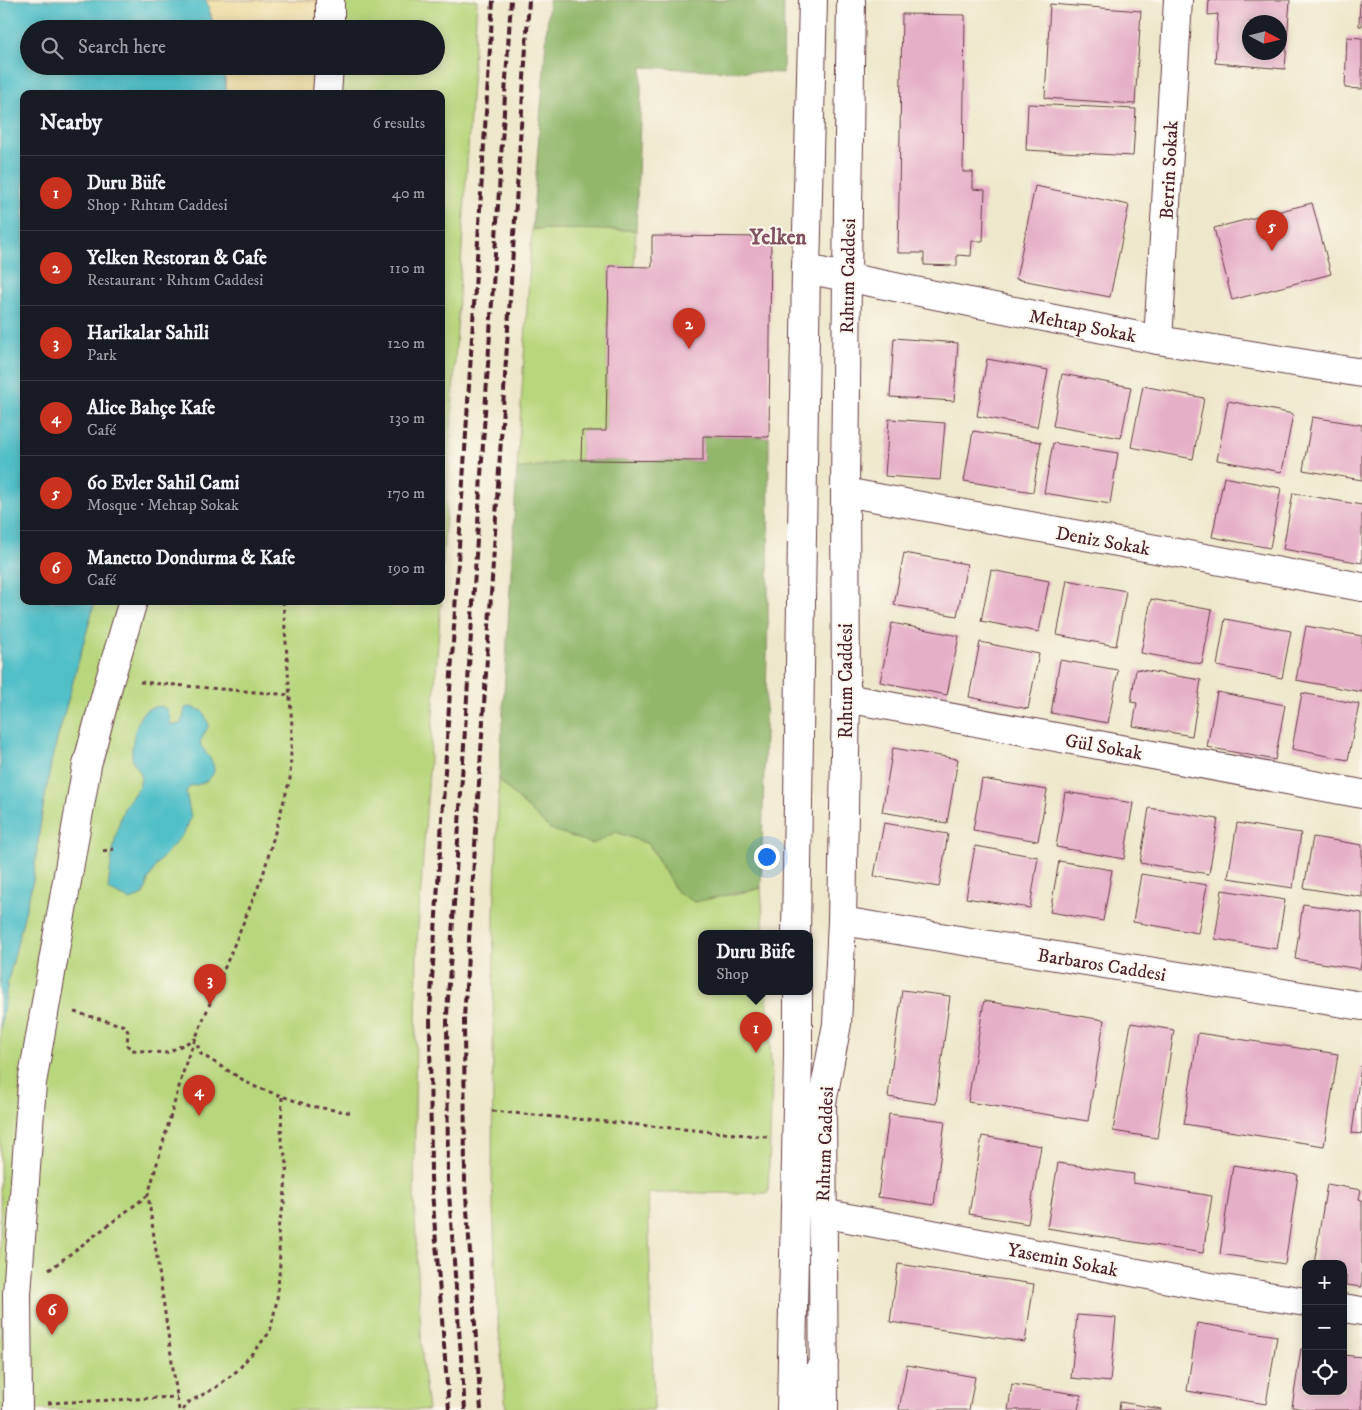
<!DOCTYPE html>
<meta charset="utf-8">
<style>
body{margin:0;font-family:"IM FELL DW Pica",serif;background:#20242c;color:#f1f3f6}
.controls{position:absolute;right:15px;bottom:15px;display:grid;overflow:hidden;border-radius:10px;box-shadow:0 2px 12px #0003}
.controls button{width:45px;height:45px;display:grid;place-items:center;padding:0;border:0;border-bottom:1px solid #363941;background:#171b24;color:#f1f3f6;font:25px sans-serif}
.compass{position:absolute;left:1242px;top:15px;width:45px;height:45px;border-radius:50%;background:#171b24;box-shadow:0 2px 12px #0003;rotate:97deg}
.you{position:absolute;left:766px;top:856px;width:18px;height:18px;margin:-12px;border:4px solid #fff;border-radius:50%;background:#1a73e8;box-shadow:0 0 0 8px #1a73e833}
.badge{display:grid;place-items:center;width:32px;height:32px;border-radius:50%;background:#c8321e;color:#fff;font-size:16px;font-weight:700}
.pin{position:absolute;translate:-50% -41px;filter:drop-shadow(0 1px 2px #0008)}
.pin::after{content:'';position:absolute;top:26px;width:18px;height:15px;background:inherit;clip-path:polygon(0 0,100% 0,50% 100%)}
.popup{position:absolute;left:698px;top:930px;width:115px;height:65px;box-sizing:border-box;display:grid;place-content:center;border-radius:10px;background:#171b24;filter:drop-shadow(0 1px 4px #0005);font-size:16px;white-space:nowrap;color:#9ea1a6}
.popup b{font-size:19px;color:#f1f3f6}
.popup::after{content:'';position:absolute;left:50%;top:100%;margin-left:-10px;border:10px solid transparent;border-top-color:#171b24}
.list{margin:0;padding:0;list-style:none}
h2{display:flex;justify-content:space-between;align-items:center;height:65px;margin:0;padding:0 20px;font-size:21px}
h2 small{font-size:16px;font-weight:400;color:#9ea1a6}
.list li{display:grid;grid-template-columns:32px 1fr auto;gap:15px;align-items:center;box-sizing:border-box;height:75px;padding:0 20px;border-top:1px solid #363941}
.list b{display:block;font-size:19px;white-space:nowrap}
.list p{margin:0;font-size:16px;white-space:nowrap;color:#9ea1a6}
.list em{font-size:16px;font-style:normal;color:#9ea1a6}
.icon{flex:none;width:28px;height:28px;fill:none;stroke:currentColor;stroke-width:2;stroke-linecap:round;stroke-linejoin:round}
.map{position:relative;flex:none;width:1362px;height:1410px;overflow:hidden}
.search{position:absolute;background:#171b24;box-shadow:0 2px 12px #0003;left:20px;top:20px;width:425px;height:55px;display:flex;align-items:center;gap:12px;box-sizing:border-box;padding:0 18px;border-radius:28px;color:#9ea1a6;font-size:19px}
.panel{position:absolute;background:#171b24;box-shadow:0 2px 12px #0003;left:20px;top:90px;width:425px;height:515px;border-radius:10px}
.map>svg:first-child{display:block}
</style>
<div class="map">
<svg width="1362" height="1410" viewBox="0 0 1362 1410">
<rect width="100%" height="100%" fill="#fbf7ec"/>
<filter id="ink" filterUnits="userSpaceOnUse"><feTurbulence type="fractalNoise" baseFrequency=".02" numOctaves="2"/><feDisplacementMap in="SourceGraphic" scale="10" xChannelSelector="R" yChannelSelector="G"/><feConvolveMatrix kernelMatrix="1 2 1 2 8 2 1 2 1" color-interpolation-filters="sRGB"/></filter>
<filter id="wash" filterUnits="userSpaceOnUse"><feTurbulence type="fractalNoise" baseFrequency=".0096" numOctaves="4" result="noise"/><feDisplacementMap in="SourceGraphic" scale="20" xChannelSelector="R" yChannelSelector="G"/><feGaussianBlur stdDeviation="1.12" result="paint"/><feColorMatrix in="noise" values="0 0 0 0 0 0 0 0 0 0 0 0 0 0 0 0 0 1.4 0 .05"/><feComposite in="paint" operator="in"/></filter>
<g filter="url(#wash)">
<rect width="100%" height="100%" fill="#eee7cb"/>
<g fill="#b8d67c" stroke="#817a54">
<path d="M206,0H477L441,591V94H227L223,66H436V29H215Z"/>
<path d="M532,229L636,230L634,267H609L606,431H582L581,460L517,469Z"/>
<path d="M95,601H441L417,943L414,1199L423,1370L428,1410H0V1029L8,981L33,880L41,819L52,758Z"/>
<path d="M499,779L508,789L550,829L616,832L649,844L676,891L735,895L761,888L764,934H702V992H767L772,1080L768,1193H648L654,1410H506L497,1308L492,1180L494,916Z"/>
</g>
<g fill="#92b76c" stroke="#6e6b4c">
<path d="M549,0H784L783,73L642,67L636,230L532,229Z"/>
<path d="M703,436L769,437L768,617L761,888L694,902L676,891L649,844L616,832L593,844L550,829L508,789L499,779L517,469L581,460L703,461Z"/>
</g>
<g fill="#eeda9e" stroke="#9c7c64">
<path d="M206,0H318L319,29H215Z"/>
<path d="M223,66H318L316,94H227Z"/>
</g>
<g fill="#51bfc8" stroke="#4e6f7a">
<path d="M0,0H206L215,29H29V66H223L227,94H24V601H95L52,758L41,819L33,880L8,981L0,1029Z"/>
<path d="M160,706L167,709L170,717L171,725L180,724L183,718L185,708L190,707L203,711L209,725L200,742C202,750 208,754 212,762C220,777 202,785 190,786L186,792L191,818L184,833L157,864L148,880L144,895L130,900L108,890C110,866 115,832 123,811C127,799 140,792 141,777C141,770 135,766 133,761C129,751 136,720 143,713C147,708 155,707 160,706Z"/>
</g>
<g id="blocks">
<g fill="#e6afc8" fill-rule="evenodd">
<path d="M1209,0H1290L1285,69L1215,63L1218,14L1208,15ZM1250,22H1280V52H1250Z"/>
<path d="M1360,0H1362V26H1359Z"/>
<path d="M1050,4L1141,11L1135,104L1045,98Z"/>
<path d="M902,14L965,15L963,172H973V189L985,190L983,241H972L971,256L957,255V266L924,265V253H898Z"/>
<path d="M1347,37L1362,38V89L1345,88Z"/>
<path d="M1028,104L1136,109L1133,156L1026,150Z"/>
<path d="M1035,186L1129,205L1110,297L1016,279Z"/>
<path d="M1312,203L1331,274L1232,300L1214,228Z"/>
<path d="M652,236L771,237L769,437L703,436V461L581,460L582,431H606L609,266L652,267Z"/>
<path d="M894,338L958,343L954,401L890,397Z"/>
<path d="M987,359L1048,370L1037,427L977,416Z"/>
<path d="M1062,374L1131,387L1121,438L1053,426Z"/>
<path d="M1143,386L1204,398L1193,459L1131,447Z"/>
<path d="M1228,401L1293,414L1282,472L1217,460Z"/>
<path d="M1312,417L1362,425V480L1303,470Z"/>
<path d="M889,419L945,423L940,480L885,476Z"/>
<path d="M973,431L1041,442L1033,492L964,481Z"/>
<path d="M1053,443L1118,453L1110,504L1044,493Z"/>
<path d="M1224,477L1281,488L1270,548L1212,537Z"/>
<path d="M1293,493L1362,505V563L1283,549Z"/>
<path d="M904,553L967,564L957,616L894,605Z"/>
<path d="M991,570L1049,581L1039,632L981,621Z"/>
<path d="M1067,580L1126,591L1116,646L1057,635Z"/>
<path d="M1151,599L1212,610L1202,664L1141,653Z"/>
<path d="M1225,619L1291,631L1282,678L1217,666Z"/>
<path d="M892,623L959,636L947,695L880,682Z"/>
<path d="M1306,626L1362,636V692L1296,680Z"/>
<path d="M980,642L1039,654L1028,709L969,697Z"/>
<path d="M1060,660L1118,670L1108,723L1051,713Z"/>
<path d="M1136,669L1201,680L1192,736L1133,726L1137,703L1131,702Z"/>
<path d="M1217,692L1285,705L1275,760L1207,747Z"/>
<path d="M1302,693L1359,704L1348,760L1292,749Z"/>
<path d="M893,748L958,759L947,823L882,812Z"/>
<path d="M982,779L1047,790L1038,841L973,830Z"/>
<path d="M1065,792L1133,803L1124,859L1056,847Z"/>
<path d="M1149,808L1218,819L1209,874L1140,863Z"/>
<path d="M884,823L948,834L939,887L874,876Z"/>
<path d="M1237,823L1301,833L1293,888L1228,878Z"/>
<path d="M1313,837L1362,845V897L1304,888Z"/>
<path d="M975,846L1038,857L1030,908L966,898Z"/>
<path d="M1059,861L1112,870L1103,921L1050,912Z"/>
<path d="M1141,874L1207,885L1198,933L1133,922Z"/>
<path d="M1222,890L1285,900L1277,949L1215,939Z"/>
<path d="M1303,904L1362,913V958L1360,969L1295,959Z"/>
<path d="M902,990L950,996L936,1104L888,1097Z"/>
<path d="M984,1001L1104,1020L1088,1121L968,1102Z"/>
<path d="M1131,1023L1174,1030L1157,1138L1113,1131Z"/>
<path d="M1198,1033L1338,1054L1324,1146L1184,1124Z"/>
<path d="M1361,1066H1362V1134L1352,1133Z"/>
<path d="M889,1114L945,1121L934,1205L878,1197Z"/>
<path d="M982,1136L1041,1146L1028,1224L969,1214Z"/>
<path d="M1058,1163L1134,1174L1133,1183L1212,1196L1203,1253L1047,1228Z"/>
<path d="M1233,1165L1298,1175L1285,1264L1220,1254Z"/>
<path d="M1327,1184L1361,1190L1359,1199L1362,1200V1287L1346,1285V1276H1343V1264H1314Z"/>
<path d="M898,1264L1034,1284L1025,1342L890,1322Z"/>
<path d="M1077,1315L1116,1318L1110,1382L1071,1378Z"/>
<path d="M1197,1323L1277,1336L1266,1404L1187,1391Z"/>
<path d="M1301,1349H1306V1391H1343V1355L1362,1357V1410H1308L1292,1407Z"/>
<path d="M907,1365L975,1377L969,1410H899Z"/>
<path d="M1012,1384L1081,1395L1078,1410H1008Z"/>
<path d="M1120,1402L1161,1409V1410H1119Z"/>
</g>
</g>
</g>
<g filter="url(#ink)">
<use href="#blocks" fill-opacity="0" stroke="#633d43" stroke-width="1"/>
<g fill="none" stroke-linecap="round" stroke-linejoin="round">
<defs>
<g id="street">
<path d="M330,29V0"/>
<path d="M327,94L329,66"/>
<path d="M806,269L1158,340L1362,373"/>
<path d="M1158,340L1178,0"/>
<path d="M845,492L1362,587"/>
<path d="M846,698L1362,794"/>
<path d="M822,1213L1211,1287L1306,1302"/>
<path d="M1343,1308L1362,1311"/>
<path d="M18,1410L17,1294L32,1083L87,765L110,679L133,601"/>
<path d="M801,1410L824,1360"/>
</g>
<g id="secondary">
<path d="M842,921L1362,1006"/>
<path d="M796,934L806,269L813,0"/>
<path d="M791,1410L798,1055V992"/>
<path d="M824,1410L822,1103L837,1024L842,921L846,698L845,492L847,277L851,0"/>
</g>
</defs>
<use href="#street" stroke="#633d43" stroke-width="30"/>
<use href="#secondary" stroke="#633d43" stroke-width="30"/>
<g stroke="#633d43" stroke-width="3" stroke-dasharray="4 4" stroke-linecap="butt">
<path d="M140,682L290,695"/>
<path d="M103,851L114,849"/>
<path d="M74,1012L125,1026L128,1032L127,1045L132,1050L166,1053L195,1039L201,1054L253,1086L310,1106L353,1113"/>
<path d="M492,1111L767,1137"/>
<path d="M49,1270L148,1195"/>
<path d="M48,1403L177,1397"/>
<path d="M179,1410L148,1195L187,1059L263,875L290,779L292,726L283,601"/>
<path d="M183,1410L189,1402L215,1388L238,1370L270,1332L277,1300L280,1263L278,1228L284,1203L287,1163L281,1140L282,1097"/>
</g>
<use href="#street" stroke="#fff" stroke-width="28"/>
<use href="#secondary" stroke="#fff" stroke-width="28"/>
<g stroke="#4a1f2b" stroke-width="4" stroke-dasharray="8 4" stroke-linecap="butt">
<path d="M449,1410L431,1178L430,1012L493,0"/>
<path d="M465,1410L448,1180L447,1015L511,0"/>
<path d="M481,1410L465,1181L464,1018L529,0"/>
</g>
</g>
</g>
<g text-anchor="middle" stroke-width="4" stroke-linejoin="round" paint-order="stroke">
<g font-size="19" fill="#4a1f2b" stroke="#fbf7ec">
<text transform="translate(1168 170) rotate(-87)" y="7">Berrin Sokak</text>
<text transform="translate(847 276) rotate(-89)" y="7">Rıhtım Caddesi</text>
<text transform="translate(1083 325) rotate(11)" y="7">Mehtap Sokak</text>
<text transform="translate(1103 540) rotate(10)" y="7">Deniz Sokak</text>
<text transform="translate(845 681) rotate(-90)" y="7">Rıhtım Caddesi</text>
<text transform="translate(1104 746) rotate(10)" y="7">Gül Sokak</text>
<text transform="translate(1102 964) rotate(9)" y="7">Barbaros Caddesi</text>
<text transform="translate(824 1144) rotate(-88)" y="7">Rıhtım Caddesi</text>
<text transform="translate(1063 1259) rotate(11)" y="7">Yasemin Sokak</text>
</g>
<g font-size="21" font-weight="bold" fill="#815162" stroke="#fbf7ec">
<text x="778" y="244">Yelken</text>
</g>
</g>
</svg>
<div class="controls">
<button>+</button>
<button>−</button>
<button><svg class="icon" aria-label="locate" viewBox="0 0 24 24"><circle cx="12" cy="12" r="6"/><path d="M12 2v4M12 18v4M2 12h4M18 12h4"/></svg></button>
</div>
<svg class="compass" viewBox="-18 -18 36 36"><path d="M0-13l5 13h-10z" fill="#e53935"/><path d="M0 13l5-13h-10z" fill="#9ea1a6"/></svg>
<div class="you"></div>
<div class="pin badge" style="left:756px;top:1053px">1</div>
<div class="popup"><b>Duru Büfe</b>Shop</div>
<div class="pin badge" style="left:689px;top:349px">2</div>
<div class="pin badge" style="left:210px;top:1005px">3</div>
<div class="pin badge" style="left:199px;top:1116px">4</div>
<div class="pin badge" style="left:1272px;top:251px">5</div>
<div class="pin badge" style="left:52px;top:1335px">6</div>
<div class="search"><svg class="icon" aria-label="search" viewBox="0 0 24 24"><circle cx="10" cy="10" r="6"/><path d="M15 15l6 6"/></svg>Search here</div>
<section class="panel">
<h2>Nearby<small>6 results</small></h2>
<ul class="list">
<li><span class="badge">1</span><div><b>Duru Büfe</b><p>Shop · Rıhtım Caddesi</p></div><em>40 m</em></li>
<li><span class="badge">2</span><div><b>Yelken Restoran &amp; Cafe</b><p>Restaurant · Rıhtım Caddesi</p></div><em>110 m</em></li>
<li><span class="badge">3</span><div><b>Harikalar Sahili</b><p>Park</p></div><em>120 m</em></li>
<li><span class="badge">4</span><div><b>Alice Bahçe Kafe</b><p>Café</p></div><em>130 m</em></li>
<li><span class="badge">5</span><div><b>60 Evler Sahil Cami</b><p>Mosque · Mehtap Sokak</p></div><em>170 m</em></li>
<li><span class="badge">6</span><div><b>Manetto Dondurma &amp; Kafe</b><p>Café</p></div><em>190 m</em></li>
</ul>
</section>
</div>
